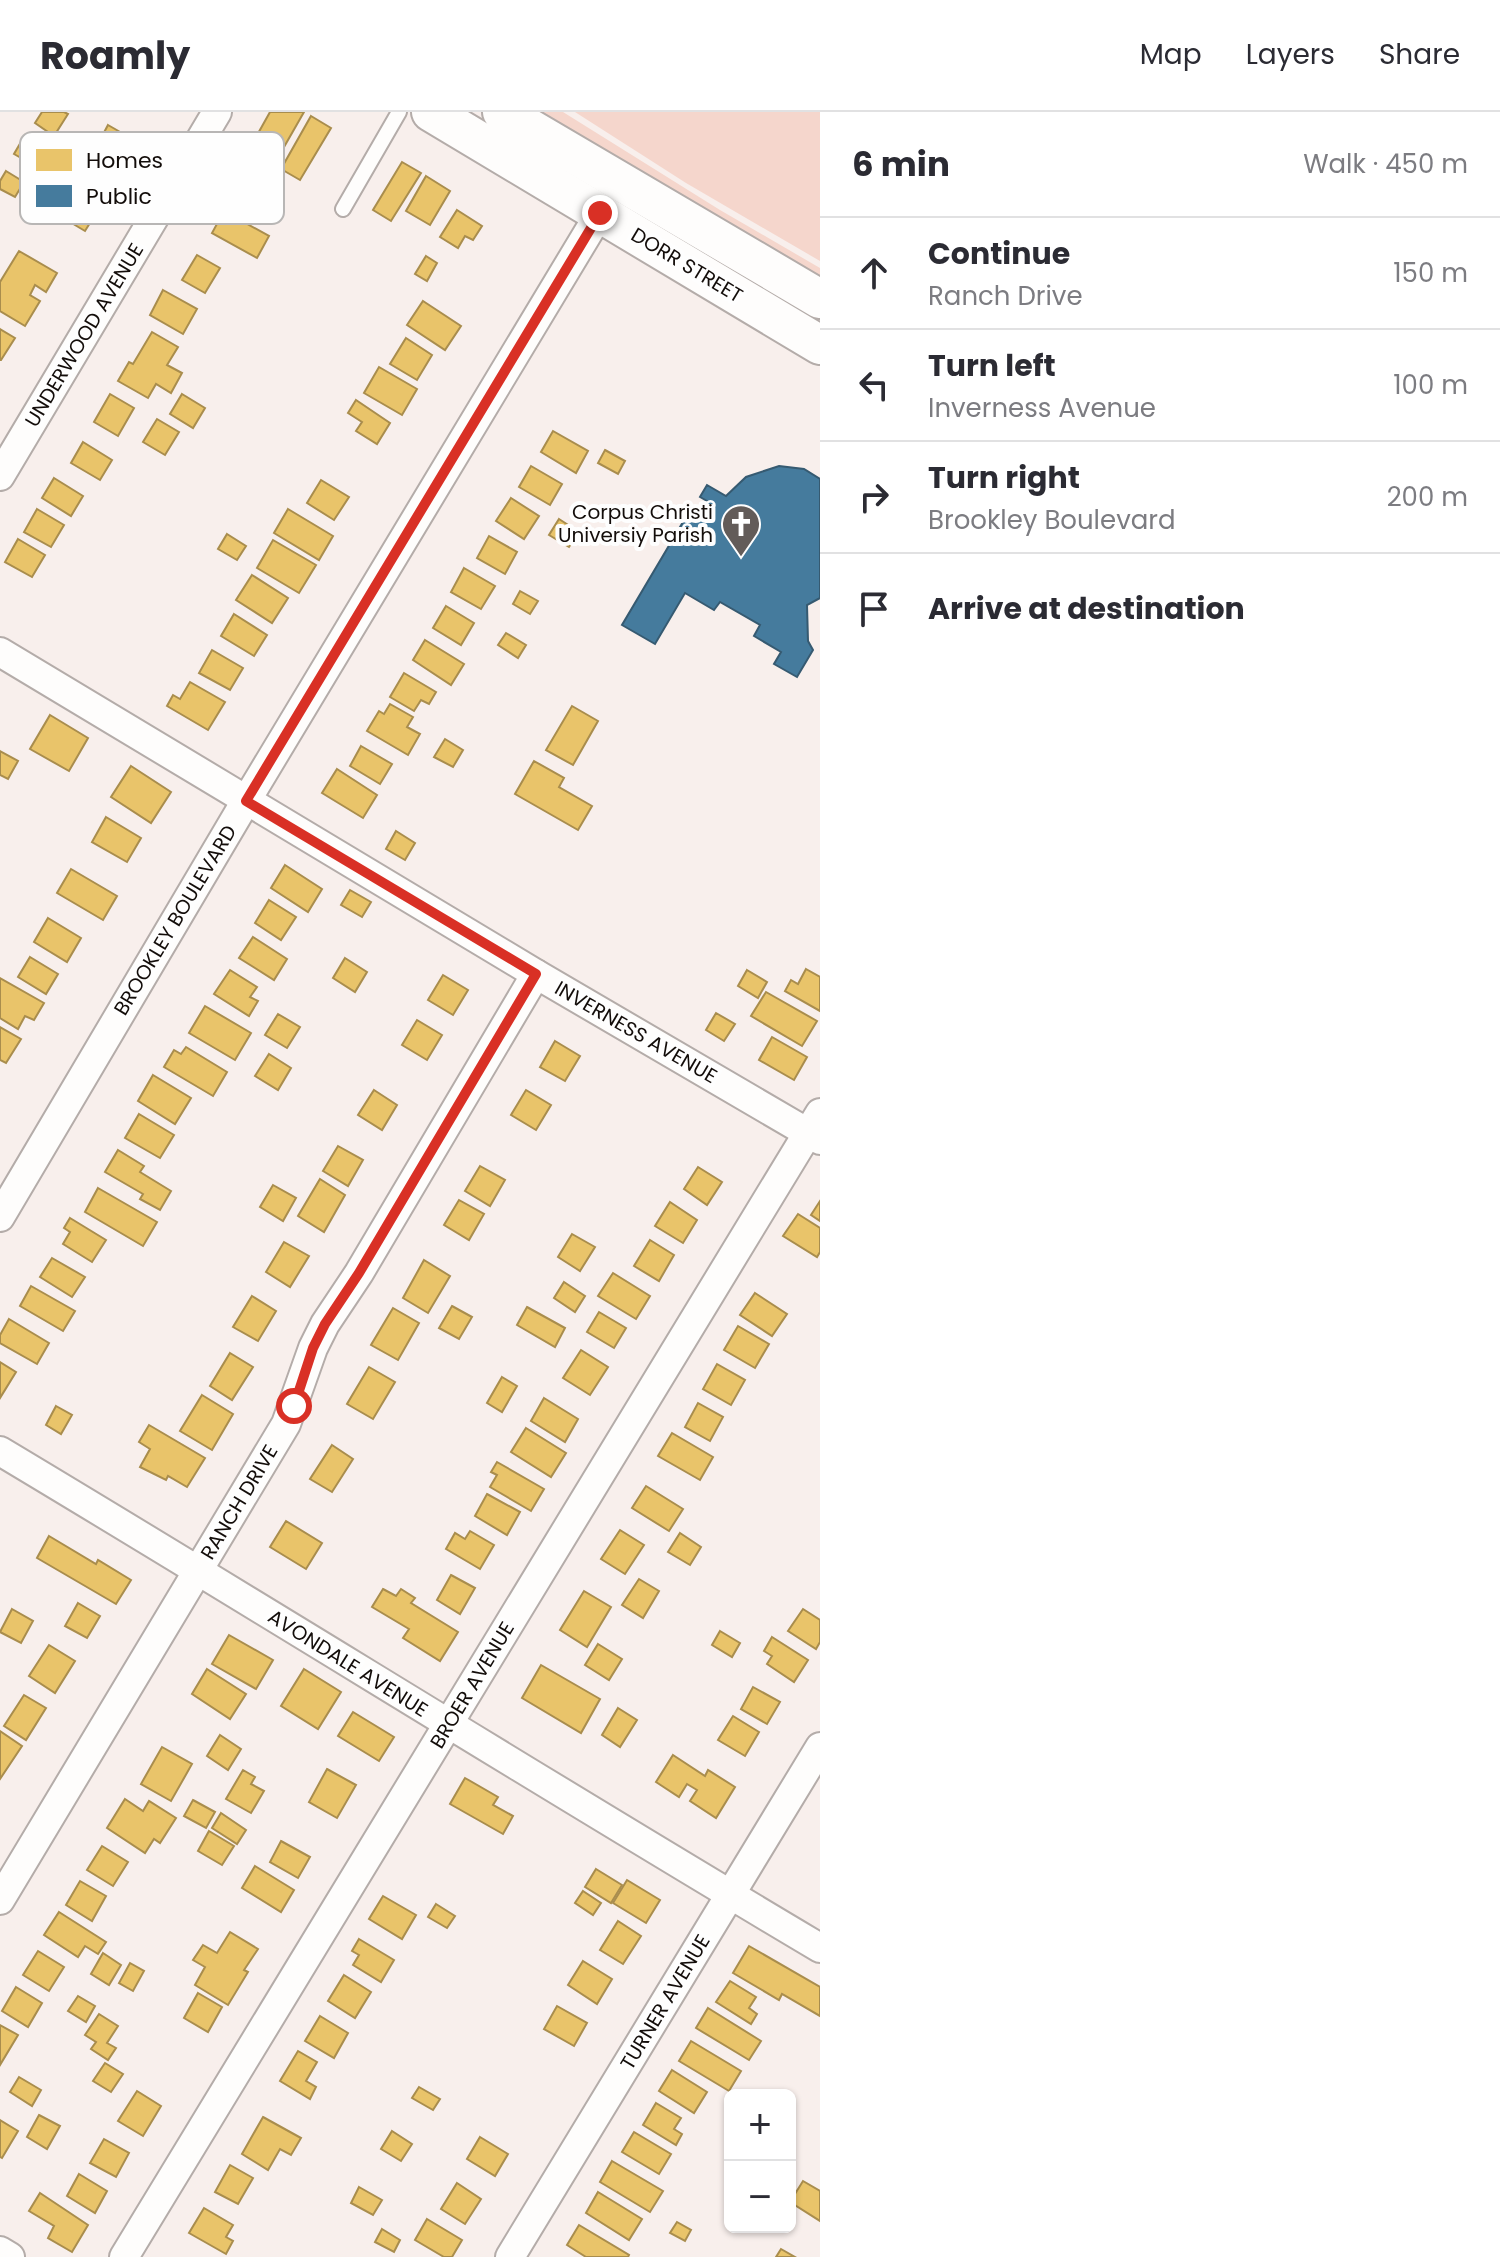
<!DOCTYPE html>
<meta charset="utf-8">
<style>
body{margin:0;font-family:Poppins,sans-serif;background:#f2f2f3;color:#2b2b33}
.controls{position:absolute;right:24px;bottom:24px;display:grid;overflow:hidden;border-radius:12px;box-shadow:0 2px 6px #0004}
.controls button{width:72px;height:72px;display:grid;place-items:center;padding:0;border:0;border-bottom:2px solid #e1e1e2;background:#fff;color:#2b2b33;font:40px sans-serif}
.stop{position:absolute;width:24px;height:24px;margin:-18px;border:6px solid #d93025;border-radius:50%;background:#fff}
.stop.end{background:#d93025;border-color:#fff;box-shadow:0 2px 8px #0008}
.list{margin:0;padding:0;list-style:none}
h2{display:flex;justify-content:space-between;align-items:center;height:104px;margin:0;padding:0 32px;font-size:34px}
h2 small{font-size:26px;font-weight:400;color:#7c7c81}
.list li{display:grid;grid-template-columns:52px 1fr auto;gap:24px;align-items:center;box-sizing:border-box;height:112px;padding:0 32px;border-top:2px solid #e1e1e2}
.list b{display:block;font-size:30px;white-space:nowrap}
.list p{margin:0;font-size:26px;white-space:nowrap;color:#7c7c81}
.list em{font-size:26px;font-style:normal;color:#7c7c81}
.icon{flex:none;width:44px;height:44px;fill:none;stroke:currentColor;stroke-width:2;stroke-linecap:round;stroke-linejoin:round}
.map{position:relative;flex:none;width:820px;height:2145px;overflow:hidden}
header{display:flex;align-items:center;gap:48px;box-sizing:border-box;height:112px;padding:0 40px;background:#fff;border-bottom:2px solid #e1e1e2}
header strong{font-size:38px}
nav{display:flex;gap:44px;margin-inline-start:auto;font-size:28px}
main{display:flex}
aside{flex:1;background:#fff}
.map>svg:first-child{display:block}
</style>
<header>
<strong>Roamly</strong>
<nav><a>Map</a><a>Layers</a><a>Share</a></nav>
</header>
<main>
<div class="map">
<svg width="820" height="2145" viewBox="0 0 820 2145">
<rect width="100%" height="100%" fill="#f8efec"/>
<g fill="#f5d6cc">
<path d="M529,0H563L720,98L820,156V174Z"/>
<path d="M575,0H820V149L686,71Z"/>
</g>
<g fill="#e9c46a" stroke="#a98d4d" stroke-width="2">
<path d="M42,0H64L68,2L54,24L35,11Z"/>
<path d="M270,0H304L276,49L251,34Z"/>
<path d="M311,4L331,16L300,68L281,57Z"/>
<path d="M108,13L141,32L124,61L92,43Z"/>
<path d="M25,23L46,34L35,54L14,42Z"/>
<path d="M402,50L421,61L391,109L373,98Z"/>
<path d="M6,59L24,70L15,85L0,77V69Z"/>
<path d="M426,64L450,79L430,113L406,99Z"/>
<path d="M56,73L98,98L85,119L43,94Z"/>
<path d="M457,98L482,114L473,128L465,124L458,136L440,125Z"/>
<path d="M224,99L269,124L257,146L212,121Z"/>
<path d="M19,139L57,161L46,180L35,173L30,183L40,189L25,214L0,199V170Z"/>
<path d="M197,143L220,156L205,181L182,168Z"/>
<path d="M426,144L437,151L427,169L415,162Z"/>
<path d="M163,178L197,197L183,222L150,203Z"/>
<path d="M423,189L461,214L445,238L407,213Z"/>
<path d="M0,217L15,226L1,248H0Z"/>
<path d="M152,220L178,235L167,253L182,261L171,281L156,272L148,286L118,269L129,250L133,252Z"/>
<path d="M406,226L432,243L417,268L390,252Z"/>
<path d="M379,255L417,277L402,303L364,281Z"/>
<path d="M110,282L134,296L118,324L94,310Z"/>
<path d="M182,282L205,296L193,316L170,302Z"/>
<path d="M356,288L390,311L377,332L356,319L362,310L348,301Z"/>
<path d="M157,307L179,320L165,343L143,330Z"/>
<path d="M553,319L588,339L576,361L541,340Z"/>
<path d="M83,330L112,348L100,368L71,351Z"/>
<path d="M605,338L625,349L618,362L598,351Z"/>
<path d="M531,354L562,372L550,393L519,375Z"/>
<path d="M54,366L83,384L71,404L42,386Z"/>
<path d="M321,368L349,385L334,408L307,391Z"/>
<path d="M511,386L539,404L524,427L496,409Z"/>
<path d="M37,397L64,413L51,435L24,420Z"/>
<path d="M288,397L333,424L319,448L274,421Z"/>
<path d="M559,407L579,420L569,435L549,423Z"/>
<path d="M227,422L246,434L237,448L218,437Z"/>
<path d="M489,424L517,440L505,462L477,446Z"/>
<path d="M18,427L45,443L32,465L5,450Z"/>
<path d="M273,428L316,453L299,481L257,456Z"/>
<path d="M464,456L495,474L481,497L451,480Z"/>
<path d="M252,463L288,486L272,511L236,488Z"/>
<path d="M520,479L538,489L530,502L513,492Z"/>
<path d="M446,494L474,511L461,533L433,516Z"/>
<path d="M234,502L267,523L254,544L221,524Z"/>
<path d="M506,521L526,533L518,546L498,533Z"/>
<path d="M425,528L464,552L451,573L413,548Z"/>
<path d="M212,538L243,556L230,578L199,561Z"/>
<path d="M404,561L436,580L429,592L421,588L414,599L390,585Z"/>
<path d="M190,570L225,590L208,618L167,594L173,583L180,587Z"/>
<path d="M390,592L413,605L407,615L420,622L408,643L367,619L379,599L384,602Z"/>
<path d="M572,594L598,609L573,653L546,638Z"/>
<path d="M50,603L88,626L69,659L30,637Z"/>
<path d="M445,627L463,638L453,655L434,645Z"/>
<path d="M361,634L392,652L380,672L350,654Z"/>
<path d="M0,639L18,649L8,667L0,663Z"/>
<path d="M534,649L564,666L559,675L592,694L578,718L515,682Z"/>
<path d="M131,654L171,680L151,711L111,685Z"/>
<path d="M337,657L377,683L363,706L322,681Z"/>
<path d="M106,705L141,726L127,750L92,730Z"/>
<path d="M396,719L415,731L405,748L386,737Z"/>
<path d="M285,753L322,777L308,800L271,776Z"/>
<path d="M71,757L117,784L103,808L57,781Z"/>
<path d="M350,778L371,790L362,805L341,793Z"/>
<path d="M269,788L296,805L281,828L255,811Z"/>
<path d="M48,806L81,826L67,850L34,830Z"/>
<path d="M253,825L287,847L274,868L239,846Z"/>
<path d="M30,845L58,862L46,882L18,865Z"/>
<path d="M345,846L367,860L355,880L333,866Z"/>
<path d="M806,857L820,865V899L785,879L791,868L798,872Z"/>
<path d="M230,858L257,875L250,885L258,889L249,904L214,882Z"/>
<path d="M747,858L767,870L758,886L738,874Z"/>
<path d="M443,863L468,878L453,903L428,888Z"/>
<path d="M0,866L44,891L34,908L25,904L18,917L0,906Z"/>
<path d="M766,880L817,909L802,934L751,904Z"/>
<path d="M205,894L251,921L235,948L189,921Z"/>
<path d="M716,901L735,912L724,929L706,918Z"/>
<path d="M278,902L300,915L287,936L265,923Z"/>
<path d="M417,908L442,923L427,948L402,933Z"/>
<path d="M0,915L21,927L6,951L0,948Z"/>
<path d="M772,925L807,945L794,968L759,948Z"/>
<path d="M555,929L580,944L565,969L540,955Z"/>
<path d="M186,935L227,960L213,984L164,955L174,938L181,942Z"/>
<path d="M269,942L291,956L278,978L255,964Z"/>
<path d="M153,963L191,986L175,1012L138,989Z"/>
<path d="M374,978L397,993L382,1018L358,1003Z"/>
<path d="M526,978L551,993L536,1018L511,1003Z"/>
<path d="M139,1002L174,1023L160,1046L125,1026Z"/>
<path d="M338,1034L363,1048L348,1074L323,1059Z"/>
<path d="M118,1038L144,1054L140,1060L171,1079L160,1098L140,1087L143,1082L105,1060Z"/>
<path d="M480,1054L505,1068L490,1094L465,1079Z"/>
<path d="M698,1055L722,1070L707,1093L684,1077Z"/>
<path d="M320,1067L345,1083L324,1120L298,1104Z"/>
<path d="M273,1073L296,1086L283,1109L260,1095Z"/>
<path d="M98,1076L157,1110L143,1134L85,1100Z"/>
<path d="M459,1088L484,1102L469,1128L444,1113Z"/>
<path d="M820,1089V1109L811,1103Z"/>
<path d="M670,1090L697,1108L683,1131L655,1114Z"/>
<path d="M798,1102L820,1116V1140L817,1145L783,1124Z"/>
<path d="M70,1106L106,1128L92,1150L63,1132L70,1120L64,1116Z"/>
<path d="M572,1122L595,1135L580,1159L558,1145Z"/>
<path d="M650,1128L674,1143L659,1169L634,1154Z"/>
<path d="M284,1130L309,1144L290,1175L266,1160Z"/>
<path d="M52,1146L85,1165L72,1185L40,1165Z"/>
<path d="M424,1148L450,1164L428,1201L403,1186Z"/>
<path d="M613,1161L650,1184L636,1207L598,1184Z"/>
<path d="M564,1170L585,1184L575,1200L554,1186Z"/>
<path d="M31,1174L75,1199L63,1219L20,1194Z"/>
<path d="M755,1181L787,1202L772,1224L740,1203Z"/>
<path d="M252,1184L276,1199L258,1229L233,1215Z"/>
<path d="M452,1194L472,1205L459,1227L439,1216Z"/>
<path d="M527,1195L565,1216L555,1235L517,1213Z"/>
<path d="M393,1196L419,1211L398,1248L371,1233Z"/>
<path d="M599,1200L626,1216L614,1236L587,1220Z"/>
<path d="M9,1207L49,1231L37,1252L0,1231V1223Z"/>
<path d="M738,1214L769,1232L755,1256L724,1238Z"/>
<path d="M581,1238L608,1255L590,1283L563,1266Z"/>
<path d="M230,1241L253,1255L232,1288L210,1274Z"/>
<path d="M0,1250L16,1260L0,1286Z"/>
<path d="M717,1252L745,1268L731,1293L703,1277Z"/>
<path d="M369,1255L395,1270L373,1307L347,1292Z"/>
<path d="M502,1265L517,1274L502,1300L487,1291Z"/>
<path d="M202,1283L233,1302L212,1338L180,1319Z"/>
<path d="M544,1286L578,1307L565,1330L531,1309Z"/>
<path d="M698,1291L723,1305L710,1329L685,1315Z"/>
<path d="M56,1294L72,1303L61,1322L46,1313Z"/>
<path d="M149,1313L205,1346L187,1375L168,1364L166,1368L140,1355L150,1337L139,1330Z"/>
<path d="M526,1316L566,1341L551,1365L511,1340Z"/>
<path d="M672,1321L713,1345L700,1368L658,1344Z"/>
<path d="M332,1333L353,1347L332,1380L310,1367Z"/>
<path d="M497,1350L544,1377L531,1399L490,1375L497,1363L491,1360Z"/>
<path d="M646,1374L683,1397L669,1419L632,1396Z"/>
<path d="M487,1382L520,1400L507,1423L475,1404Z"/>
<path d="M286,1409L322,1431L306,1457L270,1435Z"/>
<path d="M620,1418L644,1433L625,1462L601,1447Z"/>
<path d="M470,1419L494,1433L480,1457L446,1437L455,1421L465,1427Z"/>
<path d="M680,1421L701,1435L690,1453L668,1440Z"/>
<path d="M49,1424L96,1452L98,1448L131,1468L116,1492L37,1446Z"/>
<path d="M451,1463L475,1476L460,1502L437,1488Z"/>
<path d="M639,1467L659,1479L643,1506L622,1493Z"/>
<path d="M383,1477L396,1484L401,1477L415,1486L411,1491L458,1520L440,1549L403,1526L409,1517L372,1495Z"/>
<path d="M584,1479L611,1495L587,1535L560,1518Z"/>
<path d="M78,1491L100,1504L87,1526L65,1514Z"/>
<path d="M12,1497L33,1509L21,1531L0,1520Z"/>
<path d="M803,1497L820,1508V1530L816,1537L788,1519Z"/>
<path d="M720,1519L740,1531L732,1545L712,1533Z"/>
<path d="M229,1523L273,1548L256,1577L212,1552Z"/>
<path d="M772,1525L808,1548L794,1570L767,1552L772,1544L764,1539Z"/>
<path d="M598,1532L622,1547L609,1568L585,1553Z"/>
<path d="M49,1533L75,1549L55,1581L29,1564Z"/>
<path d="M541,1553L600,1587L581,1621L522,1586Z"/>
<path d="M207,1557L246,1582L230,1607L192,1582Z"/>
<path d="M304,1557L341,1580L318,1617L281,1594Z"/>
<path d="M753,1575L780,1590L767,1612L741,1597Z"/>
<path d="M24,1583L46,1596L26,1628L4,1614Z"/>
<path d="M618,1596L637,1608L620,1635L602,1623Z"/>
<path d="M353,1600L394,1625L379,1649L338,1624Z"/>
<path d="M733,1604L759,1620L745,1644L718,1628Z"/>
<path d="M0,1619L22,1634L0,1667Z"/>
<path d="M220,1623L241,1637L228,1658L207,1644Z"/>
<path d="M162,1635L192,1652L171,1689L141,1672Z"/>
<path d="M673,1643L705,1664L708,1658L735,1675L716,1706L690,1689L697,1678L687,1672L679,1685L656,1670Z"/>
<path d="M327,1657L356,1673L337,1706L309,1690Z"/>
<path d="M243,1658L255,1665L251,1672L264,1679L251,1701L226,1687Z"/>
<path d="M465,1666L498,1685L493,1693L513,1704L503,1722L450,1692Z"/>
<path d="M125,1687L143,1699L149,1689L176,1706L160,1731L154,1727L145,1741L107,1716Z"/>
<path d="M193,1688L215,1700L206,1716L184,1704Z"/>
<path d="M221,1701L246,1718L237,1732L212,1716Z"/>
<path d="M209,1719L234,1734L222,1753L198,1739Z"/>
<path d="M281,1729L310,1745L298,1766L270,1750Z"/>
<path d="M102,1734L128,1750L113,1774L87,1758Z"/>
<path d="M255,1754L294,1778L281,1800L242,1776Z"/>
<path d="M596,1757L622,1773L611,1791L585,1775Z"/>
<path d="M627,1768L660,1788L646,1811L613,1791Z"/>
<path d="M80,1769L106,1784L92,1809L66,1793Z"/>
<path d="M583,1779L601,1791L593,1803L575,1791Z"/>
<path d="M383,1784L416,1803L402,1827L369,1807Z"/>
<path d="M436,1792L455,1804L447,1816L428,1805Z"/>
<path d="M59,1800L106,1830L98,1842L85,1834L78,1845L44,1823Z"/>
<path d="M618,1809L641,1824L623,1852L600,1838Z"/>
<path d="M230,1820L258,1837L244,1858L248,1860L228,1893L195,1873L205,1855L193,1848L203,1833L217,1841Z"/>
<path d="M359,1827L394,1848L381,1870L353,1853L359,1843L352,1839Z"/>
<path d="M749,1834L820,1875V1904L782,1882L779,1888L733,1861Z"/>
<path d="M38,1839L64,1855L49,1879L23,1863Z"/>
<path d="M103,1841L121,1853L109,1873L91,1862Z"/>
<path d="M583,1849L612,1867L597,1892L568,1873Z"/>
<path d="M130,1851L144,1859L133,1879L119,1871Z"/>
<path d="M344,1863L371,1880L355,1906L328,1889Z"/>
<path d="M730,1869L756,1885L749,1896L757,1902L751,1912L716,1890Z"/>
<path d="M16,1875L42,1891L28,1915L2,1899Z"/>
<path d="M198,1881L222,1895L208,1920L184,1906Z"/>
<path d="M78,1884L95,1894L86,1910L68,1899Z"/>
<path d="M557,1894L587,1911L574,1934L544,1917Z"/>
<path d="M708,1896L761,1929L749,1948L696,1916Z"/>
<path d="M99,1902L118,1914L107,1931L116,1936L108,1948L91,1937L96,1930L85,1923Z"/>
<path d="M320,1904L348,1921L334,1946L305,1929Z"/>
<path d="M0,1913L18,1923L0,1953Z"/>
<path d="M691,1929L741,1959L729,1979L679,1949Z"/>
<path d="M298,1939L317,1950L306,1969L316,1975L310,1987L280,1969Z"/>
<path d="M105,1951L123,1962L111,1980L93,1969Z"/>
<path d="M672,1958L707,1980L694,2001L659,1979Z"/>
<path d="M19,1965L41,1978L32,1994L10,1980Z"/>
<path d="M419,1975L440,1987L433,1998L412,1986Z"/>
<path d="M137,1979L161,1994L143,2024L118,2009Z"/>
<path d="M656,1991L681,2006L674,2017L682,2022L676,2033L643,2013Z"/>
<path d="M39,2003L60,2014L47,2037L27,2025Z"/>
<path d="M263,2005L301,2026L291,2043L280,2037L268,2058L242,2042Z"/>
<path d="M0,2008L18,2019L2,2046L0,2045Z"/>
<path d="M392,2019L412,2032L401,2049L381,2037Z"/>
<path d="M634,2020L671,2042L659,2062L622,2040Z"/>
<path d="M480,2025L508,2042L495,2064L467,2047Z"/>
<path d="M104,2027L129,2041L116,2065L90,2051Z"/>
<path d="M612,2049L663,2079L650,2100L600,2070Z"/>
<path d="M230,2053L253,2066L238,2092L215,2080Z"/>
<path d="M79,2062L107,2079L95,2101L67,2084Z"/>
<path d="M803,2069L820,2079V2109L790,2090Z"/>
<path d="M457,2071L481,2087L465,2112L441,2097Z"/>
<path d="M359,2075L382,2088L373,2103L351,2091Z"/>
<path d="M598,2080L642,2107L629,2128L586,2101Z"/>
<path d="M40,2081L88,2113L72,2140L48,2126L54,2114L29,2099Z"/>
<path d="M204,2096L233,2113L226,2125L233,2129L226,2142L189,2121Z"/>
<path d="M427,2107L462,2128L452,2145H444L415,2128Z"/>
<path d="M677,2110L691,2118L685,2129L670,2121Z"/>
<path d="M579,2113L629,2143L628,2145H586L567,2133Z"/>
<path d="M382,2117L400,2128L394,2140L375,2130Z"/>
<path d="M781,2137L795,2145H776Z"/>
</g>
<path fill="#457b9d" stroke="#365a71" stroke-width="2" d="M779,354L804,357L820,367V486L807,493L808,529L813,538L797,565L774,552L781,540L754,524L760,513L720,490L714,498L685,481L655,532L622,513L686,405L694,410L707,389L700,385L707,373L726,384L746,365Z"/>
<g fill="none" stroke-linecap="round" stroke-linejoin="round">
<defs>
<path id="service" d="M343,97L399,0"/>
<g id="minor">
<path d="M0,364L217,0"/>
<path d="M0,540L536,862L820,1028"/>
<path d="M0,1105L246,689L600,101"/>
<path d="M0,1339C274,1503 545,1673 820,1836"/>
<path d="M0,1788L286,1312L313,1236L325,1212L359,1161L536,862"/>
<path d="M0,2139L10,2145"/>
<path d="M124,2145L820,1001"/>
<path d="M510,2145L820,1635"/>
</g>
<g id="secondary">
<path d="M431,0L820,233"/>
<path d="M502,0L820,187"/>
</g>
</defs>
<use href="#service" stroke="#b4aca9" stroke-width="18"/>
<use href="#minor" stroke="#b4aca9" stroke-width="32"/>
<use href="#secondary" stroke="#b4aca9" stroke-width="42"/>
<use href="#service" stroke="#fefdfc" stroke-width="14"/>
<use href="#minor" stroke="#fefdfc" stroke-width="28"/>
<use href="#secondary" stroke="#fefdfc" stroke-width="38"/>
</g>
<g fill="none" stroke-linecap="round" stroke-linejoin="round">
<path stroke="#d93025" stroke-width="10" d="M294,1294L313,1236L325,1212L359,1161L536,862L246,689L600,101"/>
</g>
<defs>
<symbol id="church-pin" viewBox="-11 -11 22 30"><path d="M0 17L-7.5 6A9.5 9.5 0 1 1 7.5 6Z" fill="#635c59" stroke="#fefefe"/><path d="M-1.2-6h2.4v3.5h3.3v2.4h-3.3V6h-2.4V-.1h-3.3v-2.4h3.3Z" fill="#fff"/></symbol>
</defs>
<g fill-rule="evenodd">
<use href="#church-pin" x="719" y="390" width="44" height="60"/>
</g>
<g text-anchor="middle" stroke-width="8" stroke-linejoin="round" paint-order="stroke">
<g font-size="20" fill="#130d0a" stroke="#fefefe">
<text transform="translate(687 153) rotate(31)" y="7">DORR STREET</text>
<text transform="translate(84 223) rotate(-59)" y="7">UNDERWOOD AVENUE</text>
<text transform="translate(175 808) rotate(-59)" y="7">BROOKLEY BOULEVARD</text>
<text transform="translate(636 920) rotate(30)" y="7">INVERNESS AVENUE</text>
<text transform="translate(239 1390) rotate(-59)" y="7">RANCH DRIVE</text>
<text transform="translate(348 1551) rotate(32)" y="7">AVONDALE AVENUE</text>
<text transform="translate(472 1573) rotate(-59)" y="7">BROER AVENUE</text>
<text transform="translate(665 1890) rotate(-59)" y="7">TURNER AVENUE</text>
</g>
<g font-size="20" fill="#130d0a" stroke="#fefefe" text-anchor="end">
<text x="713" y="407">Corpus Christi<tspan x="713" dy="23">Universiy Parish</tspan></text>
</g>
</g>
<rect x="20" y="20" width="264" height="92" rx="12" fill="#fefefe" stroke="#b8b6b5" stroke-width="2"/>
<rect x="36" y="37" width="36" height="22" fill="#e9c46a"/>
<rect x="36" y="73" width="36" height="22" fill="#457b9d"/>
<g font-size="22" fill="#130d0a">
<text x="86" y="56">Homes</text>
<text x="86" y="92">Public</text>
</g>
</svg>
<div class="controls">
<button>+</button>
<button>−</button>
</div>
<div class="stop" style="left:294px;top:1294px"></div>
<div class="stop end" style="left:600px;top:101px"></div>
</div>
<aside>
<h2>6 min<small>Walk · 450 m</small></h2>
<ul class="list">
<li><svg class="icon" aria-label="ahead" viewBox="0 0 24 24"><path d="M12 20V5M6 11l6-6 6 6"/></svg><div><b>Continue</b><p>Ranch Drive</p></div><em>150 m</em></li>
<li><svg class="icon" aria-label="left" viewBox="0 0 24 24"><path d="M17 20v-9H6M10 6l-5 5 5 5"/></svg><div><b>Turn left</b><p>Inverness Avenue</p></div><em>100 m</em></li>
<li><svg class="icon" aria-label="right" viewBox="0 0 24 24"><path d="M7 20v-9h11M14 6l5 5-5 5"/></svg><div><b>Turn right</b><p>Brookley Boulevard</p></div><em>200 m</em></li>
<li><svg class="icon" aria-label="arrive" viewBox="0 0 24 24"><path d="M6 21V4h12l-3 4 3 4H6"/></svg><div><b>Arrive at destination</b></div></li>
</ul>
</aside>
</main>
